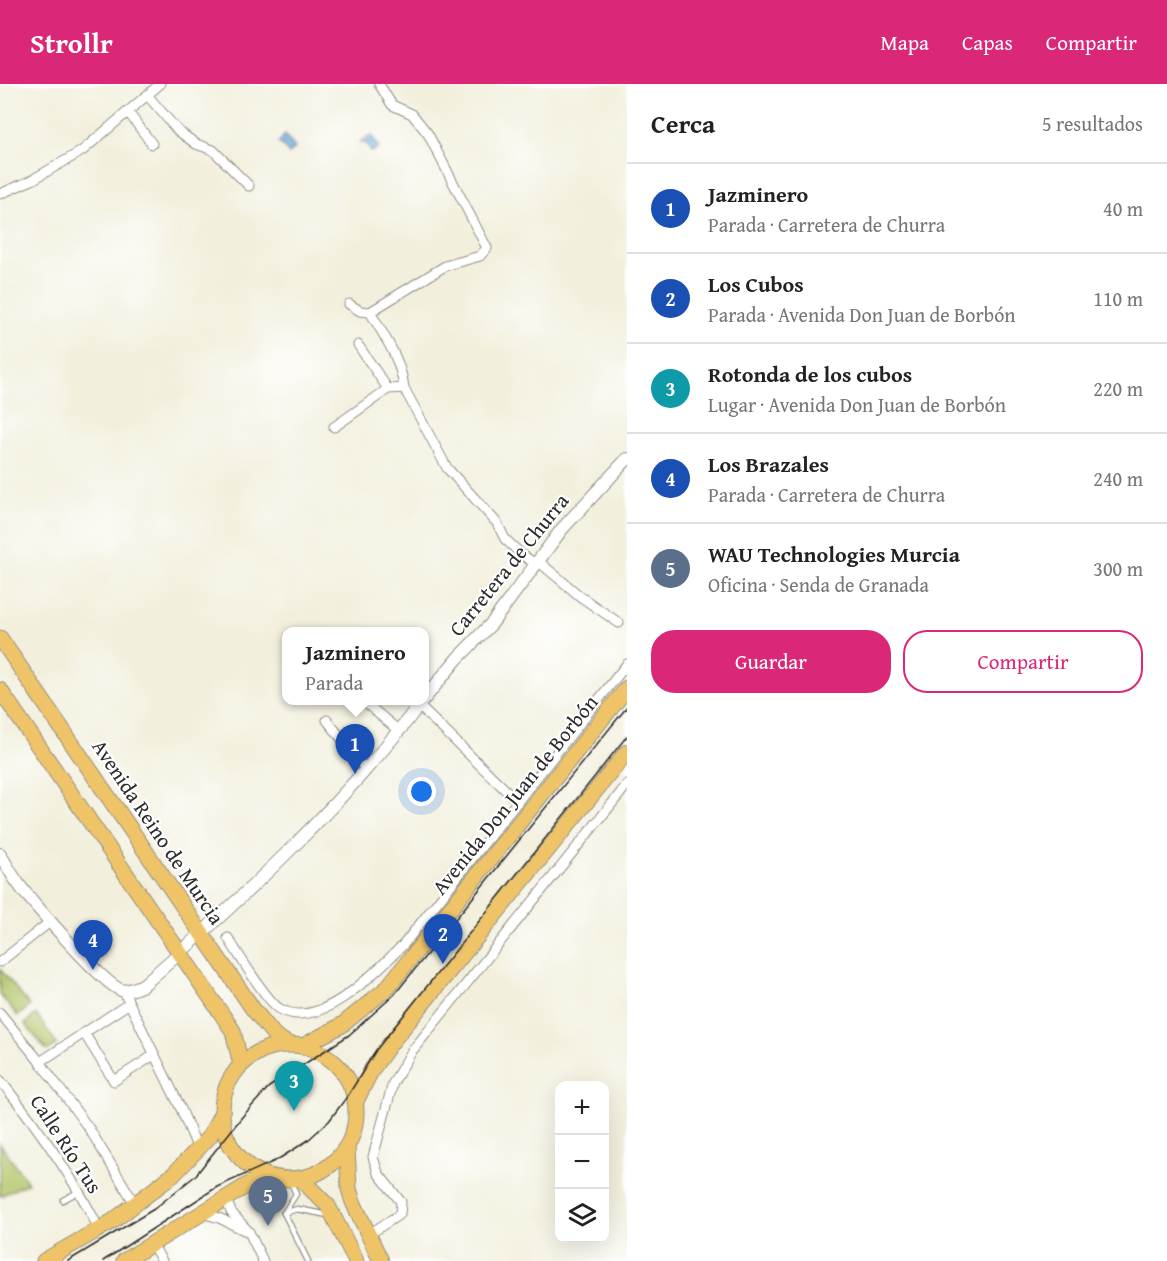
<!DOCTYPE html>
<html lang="es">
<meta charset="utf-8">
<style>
body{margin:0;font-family:"Gentium Book Plus",serif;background:#f2f2f2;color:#222}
.controls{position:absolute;right:18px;bottom:18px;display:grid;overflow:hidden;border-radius:12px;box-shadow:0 6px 24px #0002}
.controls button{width:54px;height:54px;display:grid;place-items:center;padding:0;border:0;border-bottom:2px solid #e0e0e0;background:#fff;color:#222;font:30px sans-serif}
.you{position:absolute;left:422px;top:708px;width:21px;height:21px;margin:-15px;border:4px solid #fff;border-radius:50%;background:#1a73e8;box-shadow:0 0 0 9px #1a73e833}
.badge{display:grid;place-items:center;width:39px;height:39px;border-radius:50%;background:#db2777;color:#fff;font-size:20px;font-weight:700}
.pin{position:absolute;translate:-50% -50px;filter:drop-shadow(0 2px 3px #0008)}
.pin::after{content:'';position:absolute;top:32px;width:21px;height:18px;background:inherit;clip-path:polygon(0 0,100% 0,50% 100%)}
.popup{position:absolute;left:282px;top:543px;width:147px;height:78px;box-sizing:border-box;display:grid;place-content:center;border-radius:12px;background:#fff;filter:drop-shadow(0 2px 4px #0005);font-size:20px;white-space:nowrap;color:#767676}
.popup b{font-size:22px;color:#222}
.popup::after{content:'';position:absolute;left:50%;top:100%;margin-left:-12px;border:12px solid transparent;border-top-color:#fff}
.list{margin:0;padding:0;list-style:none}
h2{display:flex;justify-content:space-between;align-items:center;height:78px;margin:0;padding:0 24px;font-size:26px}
h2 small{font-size:20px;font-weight:400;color:#767676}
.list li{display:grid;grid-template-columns:39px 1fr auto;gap:18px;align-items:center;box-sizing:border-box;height:90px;padding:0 24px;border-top:2px solid #e0e0e0}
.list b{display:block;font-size:22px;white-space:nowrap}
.list p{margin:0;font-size:20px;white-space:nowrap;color:#767676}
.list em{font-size:20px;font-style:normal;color:#767676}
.actions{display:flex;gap:12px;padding:18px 24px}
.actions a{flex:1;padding:14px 0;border:2px solid #db2777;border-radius:24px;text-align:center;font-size:21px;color:#db2777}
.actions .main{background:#db2777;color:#fff}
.icon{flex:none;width:33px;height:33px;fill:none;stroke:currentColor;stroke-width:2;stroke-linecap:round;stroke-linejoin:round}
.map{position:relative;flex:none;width:627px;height:1177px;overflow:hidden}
header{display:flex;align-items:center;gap:36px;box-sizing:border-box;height:84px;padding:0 30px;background:#db2777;color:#fff}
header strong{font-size:28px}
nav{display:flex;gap:33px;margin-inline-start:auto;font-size:21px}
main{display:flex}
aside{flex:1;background:#fff}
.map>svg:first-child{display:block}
</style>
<header>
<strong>Strollr</strong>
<nav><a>Mapa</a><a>Capas</a><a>Compartir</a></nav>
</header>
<main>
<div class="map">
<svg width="627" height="1177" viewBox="0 0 627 1177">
<rect width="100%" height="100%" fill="#fff"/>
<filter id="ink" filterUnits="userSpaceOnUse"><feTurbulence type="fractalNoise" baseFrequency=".0167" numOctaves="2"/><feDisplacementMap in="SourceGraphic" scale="12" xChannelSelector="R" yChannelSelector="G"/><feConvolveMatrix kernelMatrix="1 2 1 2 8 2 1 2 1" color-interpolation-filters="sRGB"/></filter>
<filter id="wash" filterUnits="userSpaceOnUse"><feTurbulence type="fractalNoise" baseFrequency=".008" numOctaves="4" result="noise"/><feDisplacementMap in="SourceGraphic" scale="24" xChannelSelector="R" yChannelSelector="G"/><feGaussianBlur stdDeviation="1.35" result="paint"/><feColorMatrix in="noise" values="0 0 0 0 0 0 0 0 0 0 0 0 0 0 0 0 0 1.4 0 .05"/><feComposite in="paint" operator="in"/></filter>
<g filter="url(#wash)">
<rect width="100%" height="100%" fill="#f2efdc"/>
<g fill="#b2c468" stroke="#6e784a" stroke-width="1.5">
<path d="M0,885L30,922L18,932L0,911Z"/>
<path d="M36,930L57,960L47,967L25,940Z"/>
<path d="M0,1060L28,1099L0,1112Z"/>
</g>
<g fill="#67a9db" stroke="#496a83" stroke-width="1.5">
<path d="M285,51L295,64L289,70L282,61L278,59Z"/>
<path d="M371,51L379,64L371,68L366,59L360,58Z"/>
</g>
</g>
<g filter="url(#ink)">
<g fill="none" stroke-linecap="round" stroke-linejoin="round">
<defs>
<g id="service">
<path d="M63,1116L78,1108"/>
<path d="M284,1129L308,1177"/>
<path d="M284,1129L297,1125L328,1131"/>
<path d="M284,1129L296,1110L290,1096"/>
</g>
<g id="minor">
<path d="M148,12L177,46L196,60L213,66L249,102"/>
<path d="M128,28L152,60"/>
<path d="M0,110L32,96L82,67L160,0"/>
<path d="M349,220L360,227L370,228L445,182L480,172L487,164L428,50L412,30L392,21L379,0"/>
<path d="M370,228C385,253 401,276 404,304L447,384L497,439L505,455L522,471L536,480"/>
<path d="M358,261L388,305"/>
<path d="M334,343L388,305L404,304"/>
<path d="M538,477L581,513L619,539"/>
<path d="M362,616L399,647"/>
<path d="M419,622L518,718"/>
<path d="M327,636L366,686"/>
<path d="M228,854C238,869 266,917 280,925C321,948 377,886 404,860L627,580"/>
<path d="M0,878L51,837"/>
<path d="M123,906L181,1025L198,1065"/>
<path d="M0,929L40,978L90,1046L135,1120"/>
<path d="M84,949L114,997L154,971"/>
<path d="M40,978L128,920"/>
<path d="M0,996C37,1042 73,1092 99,1145"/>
<path d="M226,1115L231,1128L249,1148L263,1177"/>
<path d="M202,1129L219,1134L244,1146"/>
<path d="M368,1151L400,1130L401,1118L378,1089L373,1073L393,999L412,967L627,701"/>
<path d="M152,1160L162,1177"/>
</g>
<g id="tertiary">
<path d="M424,615L457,575L492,539L562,445L627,375"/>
<path d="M0,770C7,782 14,795 23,806C37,823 104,901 121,906C129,908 136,904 143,901C243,814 342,722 423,616"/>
</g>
<g id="primary">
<path d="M0,554L253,925L275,952L288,960"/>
<path d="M0,606L221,929L233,947L241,981"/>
<circle cx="289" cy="1028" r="67"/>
<path d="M303,962L342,941L386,905L627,604"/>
<path d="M356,1017L372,985L390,960L627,668"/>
<path d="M347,1063L349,1105L353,1118L381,1177"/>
<path d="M301,1095L328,1122L356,1177"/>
<path d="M44,1177L113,1137L173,1091L210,1052L222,1028"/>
<path d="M124,1177L264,1091"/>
</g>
</defs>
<use href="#service" stroke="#8e8d84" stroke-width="7"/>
<use href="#minor" stroke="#8e8d84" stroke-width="11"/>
<use href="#tertiary" stroke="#8e8d84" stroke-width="14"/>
<use href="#primary" stroke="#8e8d84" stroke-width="17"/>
<use href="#service" stroke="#fff" stroke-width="4.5"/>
<use href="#minor" stroke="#fff" stroke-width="9"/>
<use href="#tertiary" stroke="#fff" stroke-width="12"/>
<use href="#primary" stroke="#efc469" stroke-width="15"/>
<g stroke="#2b2b2b" stroke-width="1.5">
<path d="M68,1177L154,1125L185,1100L195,1092L242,1033L269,1003L349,951L394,911L627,623"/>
<path d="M103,1177L217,1103L277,1076L307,1057L329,1037L349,1010L376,966L627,652"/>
</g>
</g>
</g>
<g text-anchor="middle" stroke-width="4.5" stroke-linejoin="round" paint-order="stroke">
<g font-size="21" fill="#2b2b2b" stroke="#fff">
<text transform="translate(509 481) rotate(-51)" y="7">Carretera de Churra</text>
<text transform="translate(515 711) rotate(-51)" y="7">Avenida Don Juan de Borbón</text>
<text transform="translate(158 748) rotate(56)" y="7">Avenida Reino de Murcia</text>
<text transform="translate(66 1060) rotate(57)" y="7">Calle Río Tus</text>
</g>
</g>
</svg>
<div class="controls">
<button>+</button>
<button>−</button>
<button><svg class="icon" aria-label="layers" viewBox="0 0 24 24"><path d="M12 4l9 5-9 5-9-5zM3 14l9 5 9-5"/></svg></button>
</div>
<div class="you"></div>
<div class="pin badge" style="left:355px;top:690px;background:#1a4fb4">1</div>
<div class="popup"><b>Jazminero</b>Parada</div>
<div class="pin badge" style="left:443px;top:880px;background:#1a4fb4">2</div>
<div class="pin badge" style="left:294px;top:1027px;background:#0f9aa8">3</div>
<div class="pin badge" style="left:93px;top:886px;background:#1a4fb4">4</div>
<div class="pin badge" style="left:268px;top:1142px;background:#5c6f8a">5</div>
</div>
<aside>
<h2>Cerca<small>5 resultados</small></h2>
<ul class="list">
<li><span class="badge" style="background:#1a4fb4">1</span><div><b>Jazminero</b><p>Parada · Carretera de Churra</p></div><em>40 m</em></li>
<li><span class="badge" style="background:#1a4fb4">2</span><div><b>Los Cubos</b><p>Parada · Avenida Don Juan de Borbón</p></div><em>110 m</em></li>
<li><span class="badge" style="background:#0f9aa8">3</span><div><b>Rotonda de los cubos</b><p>Lugar · Avenida Don Juan de Borbón</p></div><em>220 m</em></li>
<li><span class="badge" style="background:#1a4fb4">4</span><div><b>Los Brazales</b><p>Parada · Carretera de Churra</p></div><em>240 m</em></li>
<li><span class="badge" style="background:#5c6f8a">5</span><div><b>WAU Technologies Murcia</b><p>Oficina · Senda de Granada</p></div><em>300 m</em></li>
</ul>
<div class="actions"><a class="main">Guardar</a><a>Compartir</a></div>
</aside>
</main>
